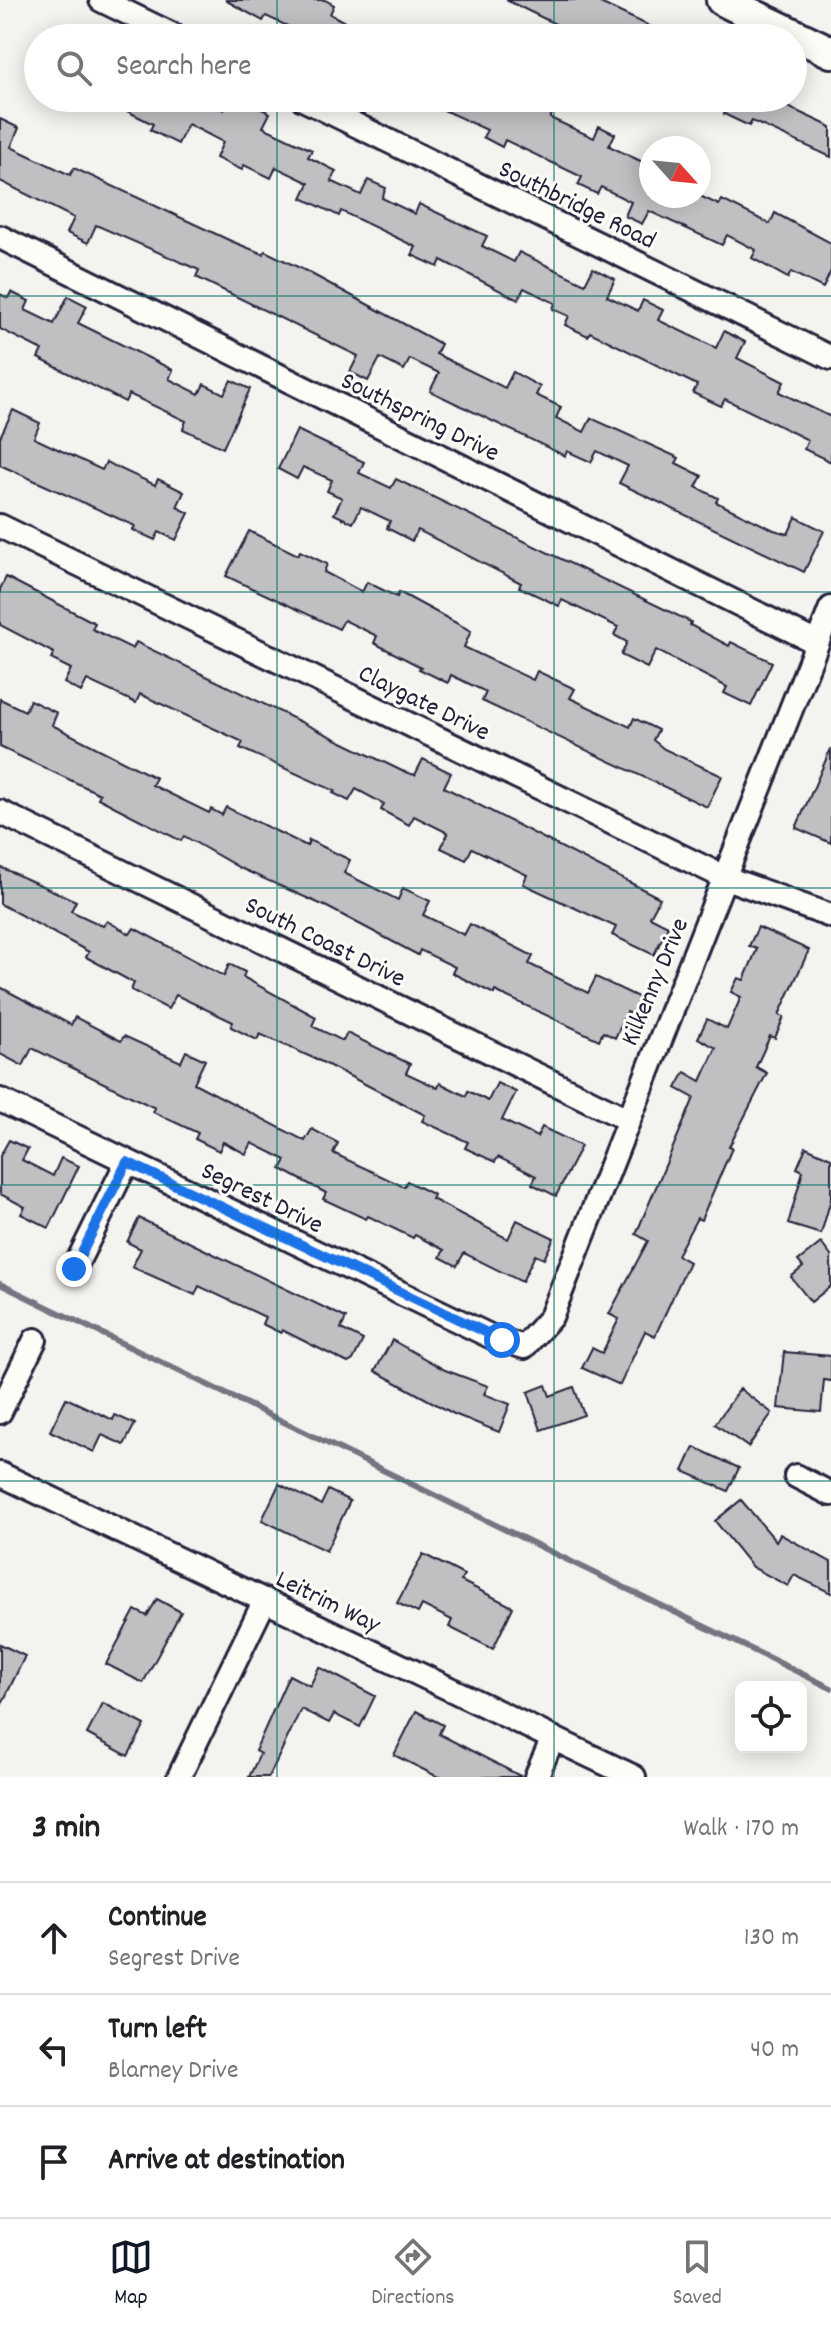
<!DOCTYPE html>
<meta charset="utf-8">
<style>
body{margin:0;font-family:Dekko,sans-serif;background:#f2f2f2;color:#202124}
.controls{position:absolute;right:24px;bottom:24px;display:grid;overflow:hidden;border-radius:12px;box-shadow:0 4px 20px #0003}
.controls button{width:72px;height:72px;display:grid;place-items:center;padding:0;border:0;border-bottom:2px solid #e0e0e0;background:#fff;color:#202124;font:40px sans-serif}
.compass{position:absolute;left:639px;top:136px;width:72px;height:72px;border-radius:50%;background:#fff;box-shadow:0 4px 20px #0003;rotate:117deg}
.stop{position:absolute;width:24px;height:24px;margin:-18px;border:6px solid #1a73e8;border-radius:50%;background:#fff}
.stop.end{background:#1a73e8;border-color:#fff;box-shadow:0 2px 8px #0008}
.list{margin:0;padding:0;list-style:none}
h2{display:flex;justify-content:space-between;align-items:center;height:104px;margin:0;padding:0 32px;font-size:34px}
h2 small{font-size:26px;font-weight:400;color:#757577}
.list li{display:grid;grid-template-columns:52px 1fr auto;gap:24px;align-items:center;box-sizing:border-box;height:112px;padding:0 32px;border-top:2px solid #e0e0e0}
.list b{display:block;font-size:30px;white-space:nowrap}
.list p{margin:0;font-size:26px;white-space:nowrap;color:#757577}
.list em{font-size:26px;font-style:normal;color:#757577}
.icon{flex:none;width:44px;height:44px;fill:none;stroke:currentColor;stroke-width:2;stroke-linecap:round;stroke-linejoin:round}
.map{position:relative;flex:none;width:831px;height:1777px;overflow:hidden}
.search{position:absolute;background:#fff;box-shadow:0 4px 20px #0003;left:24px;right:24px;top:24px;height:88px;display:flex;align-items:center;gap:20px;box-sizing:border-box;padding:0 28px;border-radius:44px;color:#757577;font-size:30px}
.sheet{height:440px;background:#fff}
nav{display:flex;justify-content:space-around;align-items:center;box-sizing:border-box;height:112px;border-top:2px solid #e0e0e0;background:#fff;font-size:22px;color:#757577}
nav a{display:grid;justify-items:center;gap:4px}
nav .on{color:#111827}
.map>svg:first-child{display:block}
</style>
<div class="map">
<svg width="831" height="1777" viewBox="0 0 831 1777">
<rect width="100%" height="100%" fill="#f4f3ef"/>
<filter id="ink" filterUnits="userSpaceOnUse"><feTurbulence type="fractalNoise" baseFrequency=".0125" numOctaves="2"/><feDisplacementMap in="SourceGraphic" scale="16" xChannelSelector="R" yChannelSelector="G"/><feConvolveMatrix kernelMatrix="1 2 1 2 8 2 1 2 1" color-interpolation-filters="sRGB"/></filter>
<g filter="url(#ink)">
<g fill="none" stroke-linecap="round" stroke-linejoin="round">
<path stroke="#757582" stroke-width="6" d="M0,1284L831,1688"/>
</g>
<g fill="#c0bfc2" stroke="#22223b" stroke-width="2">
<path d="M225,0H325L334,5L330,14L374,38H313L266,16L263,21Z"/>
<path d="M506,0H594L675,38H584Z"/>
<path d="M101,98H200L224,110L230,98H239L270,113L263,127L312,150L308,157L336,171L331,181L361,195L368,180L386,188L382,198L415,214L419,204L459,223L487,236L482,246L514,262L519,252L585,284L593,268L615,279L607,296L638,311L643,300L663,310L658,320L716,348L724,331L745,342L737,358L784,382L779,392L831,417V462L804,449L808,440L725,399L721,406L693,393L697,385L590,332L588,336L565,325L569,316L553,309L555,303L524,288L518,300L441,260L438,267L412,255L416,247L341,211L339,216L302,198L309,183L276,167L271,178L244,165L242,170L216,158L223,142L188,124L178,144L150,130L153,124Z"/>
<path d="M418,98H512L532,108L535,101L554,110L550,118L594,138L599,126L615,134L609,146L651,166V196H700L719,205L722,200L770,224L775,213L831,243V271L823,288L791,272L788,278L752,258L756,250L727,235L722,245L649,211L642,224L625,216L631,202L601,187L597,194L578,185L582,177L505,140L502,147L483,137L487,130Z"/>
<path d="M731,98H792L788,107L831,127V157L752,121L749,126L724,114Z"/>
<path d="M0,119L19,128L11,147L70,175L74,168L231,241L263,254L265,251L306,271L441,344L436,354L505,388L513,372L540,387L536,395L561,407L556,418L584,432L591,418L679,458L676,463L702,476L696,487L718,498L716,502L774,530L788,534L796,517L824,531L804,572L619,483L628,466L597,451L591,462L567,451L565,456L430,391L439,373L410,359L404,370L380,358L368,381L350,372L358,356L196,277L199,270L96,225L88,243L67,233L74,218L0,181Z"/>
<path d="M11,292L29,301L25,310L54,324L68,296L87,306L78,323L173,370L169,379L199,394L204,384L224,394L231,380L250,389L223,448L183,429L186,421L129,394L125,402L38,358L42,350L0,329V294L8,298Z"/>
<path d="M13,410L40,423L34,438L102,470L106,462L155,485L158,479L184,492L177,507L189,513L176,540L159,532L155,540L133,530L135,526L0,465V437Z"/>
<path d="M297,430L364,462L359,473L391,488L396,479L691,622L690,625L729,646L731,642L772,662L751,706L724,693L727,687L656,650L647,668L621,655L627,642L614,635L618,627L562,600L559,606L519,587L521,583L418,530L412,541L387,528L390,521L361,507L353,523L334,514L342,498L327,491L332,480L303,467L297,479L278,469Z"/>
<path d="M249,531L298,555L300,551L327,564L324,572L362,592L367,582L397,597L399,592L471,631L464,647L533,680L537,671L575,689L570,698L630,727L634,718L658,730L653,740L664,749L722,776L707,807L482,701L486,692L451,675L448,683L419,669L421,667L374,643L377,636L344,620L339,629L226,576Z"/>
<path d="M6,577L95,623L92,629L133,649L136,642L402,771L415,775L423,759L451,773L444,787L660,898L650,917L668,926L654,955L612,935L616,927L523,884L527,875L472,848L466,860L441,848L448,833L414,816L409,825L381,810L384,804L356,789L349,801L333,793L335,791L240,748L243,742L140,694L136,703L87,680L81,692L64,683L71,669L51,659L54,653L0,625V589Z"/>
<path d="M0,699L25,711L30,700L57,713L52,725L156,778L152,785L209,813L211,809L222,815L226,807L307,846L309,840L350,860L344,873L398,900L403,888L430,901L423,915L464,935L470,924L533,956L529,964L588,993L596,977L640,998L632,1014L627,1012L615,1038L603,1032L599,1040L495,991L494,994L452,973L455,967L420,950L418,955L327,907L240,868L184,836L181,841L98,798L100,794L0,747Z"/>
<path d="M831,748V843L796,828Z"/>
<path d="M0,867L76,901L71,911L103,926L107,921L130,934L134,928L224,976L229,964L245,972L243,977L316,1017L312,1026L343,1041L347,1033L410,1064L406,1073L438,1088L440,1083L466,1096L468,1091L488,1101L497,1083L516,1092L502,1120L537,1137L542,1127L581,1146L556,1196L532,1184L536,1176L498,1157L495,1162L465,1148L468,1142L422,1121L425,1115L322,1062L260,1034L257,1040L231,1027L233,1022L176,995L168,1009L131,990L134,983L86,957L89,952L0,904Z"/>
<path d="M758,927L809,950L779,1015L784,1017L775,1038L770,1036L756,1067L767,1073L729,1147L732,1148L701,1220L697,1218L677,1255L689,1262L655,1336L645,1331L620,1385L582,1368L592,1348L602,1353L619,1319L609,1314L648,1241L636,1234L694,1098L676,1088L685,1072L701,1081L716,1048L698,1038L707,1019L727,1029L741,997L731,992L738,978L744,980L757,949L749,946Z"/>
<path d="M0,987L71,1025L75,1017L121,1041L124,1036L181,1062L186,1051L205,1060L194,1083L305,1141L312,1129L338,1143L333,1153L404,1187L407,1181L434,1195L432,1199L508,1239L517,1220L554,1238L544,1259L535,1255L522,1282L464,1253L457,1266L440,1257L444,1250L415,1235L413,1238L368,1216L366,1219L323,1199L326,1193L281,1169L286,1160L252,1143L246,1154L223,1142L219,1151L195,1139L198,1133L153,1112L155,1108L32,1048L23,1066L0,1054Z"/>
<path d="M9,1140L28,1149L22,1160L53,1176L61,1158L79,1166L49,1228L21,1214L25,1207L0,1194V1156Z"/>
<path d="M806,1147L831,1158V1199L821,1234L788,1224L803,1171L797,1168Z"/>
<path d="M139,1218L346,1318L341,1329L363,1340L353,1360L348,1363L282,1330L281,1333L262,1324L265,1317L199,1286L195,1295L132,1267L141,1249L127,1242Z"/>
<path d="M821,1243L831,1256V1286L811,1302L791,1277L803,1267L798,1261Z"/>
<path d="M392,1340L445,1370L488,1386L484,1394L510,1404L499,1432L454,1414L375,1371Z"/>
<path d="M784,1352L831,1356V1381L824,1380L821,1412L778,1408Z"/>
<path d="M546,1385L550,1396L574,1387L584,1415L541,1430L528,1392Z"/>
<path d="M740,1389L772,1413L748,1447L715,1424Z"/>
<path d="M66,1398L113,1420L115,1415L135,1424L124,1445L102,1435L94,1452L50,1431Z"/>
<path d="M694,1447L739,1468L728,1491L683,1471Z"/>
<path d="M279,1484L321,1505L328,1490L350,1501L326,1551L262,1520Z"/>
<path d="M741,1500L776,1541L780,1534L831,1562V1593L794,1575L788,1586L752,1567L715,1521Z"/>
<path d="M423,1554L464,1575L461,1581L513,1607L493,1649L449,1627L452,1620L422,1605L418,1613L397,1603Z"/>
<path d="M157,1599L181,1612L143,1683L106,1664L135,1610L147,1616Z"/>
<path d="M0,1644L25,1656L0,1708Z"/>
<path d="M319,1667L375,1696L360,1727L334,1714L329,1723L301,1709L269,1777H249L260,1754L255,1751L289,1675L310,1686Z"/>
<path d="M103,1703L145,1725L128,1756L87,1734Z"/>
<path d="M416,1711L443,1725L439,1734L522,1777H438L394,1755Z"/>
</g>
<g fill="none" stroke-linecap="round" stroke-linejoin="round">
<defs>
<g id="street">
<path d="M101,0L179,38"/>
<path d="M301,98L831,358"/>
<path d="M0,237L817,643"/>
<path d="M0,526L726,878L831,916"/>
<path d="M0,812L627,1119"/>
<path d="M0,1100L492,1337L524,1347L551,1317L831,608"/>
<path d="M74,1269L127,1162"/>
<path d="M0,1412L35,1340"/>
<path d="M0,1474L634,1777"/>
<path d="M796,1476L831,1494"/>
<path d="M179,1777L265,1600"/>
<path d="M536,1777L553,1738"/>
</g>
<path id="secondary" d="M722,0L831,52"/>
</defs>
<use href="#street" stroke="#22223b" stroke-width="28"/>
<use href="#secondary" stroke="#22223b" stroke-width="36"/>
<use href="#street" stroke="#fdfcf7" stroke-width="22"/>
<use href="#secondary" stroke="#fdfcf7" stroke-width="30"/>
</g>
</g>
<g fill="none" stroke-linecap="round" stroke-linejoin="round" filter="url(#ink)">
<path stroke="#1a73e8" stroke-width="10" d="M74,1269L127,1162L502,1340"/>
</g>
<path fill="none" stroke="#0f766e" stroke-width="2" stroke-opacity="0.55" d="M277,0V38M554,0V38M277,98V1777M554,98V1777M0,296H831M0,592H831M0,888H831M0,1185H831M0,1481H831"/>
<g text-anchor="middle" stroke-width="6" stroke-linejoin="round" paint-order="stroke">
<g font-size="26" fill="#22223b" stroke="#fdfcf7">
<text transform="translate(578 203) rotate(26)" y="9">Southbridge Road</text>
<text transform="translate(421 415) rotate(26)" y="9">Southspring Drive</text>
<text transform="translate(425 701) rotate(26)" y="9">Claygate Drive</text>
<text transform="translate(326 940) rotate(26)" y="9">South Coast Drive</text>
<text transform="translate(653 981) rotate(-67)" y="9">Kilkenny Drive</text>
<text transform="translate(263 1196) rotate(26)" y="9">Segrest Drive</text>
<text transform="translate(329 1600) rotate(26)" y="9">Leitrim Way</text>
</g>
</g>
</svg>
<div class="controls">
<button><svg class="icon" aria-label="locate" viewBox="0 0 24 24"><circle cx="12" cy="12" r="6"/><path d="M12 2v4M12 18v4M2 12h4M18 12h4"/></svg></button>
</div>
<svg class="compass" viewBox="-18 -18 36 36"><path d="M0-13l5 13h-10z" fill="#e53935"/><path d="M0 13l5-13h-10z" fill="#757577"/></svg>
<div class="stop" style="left:502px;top:1340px"></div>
<div class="stop end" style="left:74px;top:1269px"></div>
<div class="search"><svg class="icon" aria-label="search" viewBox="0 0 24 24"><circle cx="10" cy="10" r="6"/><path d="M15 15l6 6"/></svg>Search here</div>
</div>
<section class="sheet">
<h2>3 min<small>Walk · 170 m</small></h2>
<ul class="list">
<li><svg class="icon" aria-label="ahead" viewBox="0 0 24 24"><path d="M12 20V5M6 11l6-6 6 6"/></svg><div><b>Continue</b><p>Segrest Drive</p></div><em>130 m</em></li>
<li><svg class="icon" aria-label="left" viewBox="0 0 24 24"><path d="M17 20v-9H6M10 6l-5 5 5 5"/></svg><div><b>Turn left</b><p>Blarney Drive</p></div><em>40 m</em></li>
<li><svg class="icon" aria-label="arrive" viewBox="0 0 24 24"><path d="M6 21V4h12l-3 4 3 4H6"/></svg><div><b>Arrive at destination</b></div></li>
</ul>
</section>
<nav>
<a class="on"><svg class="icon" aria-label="map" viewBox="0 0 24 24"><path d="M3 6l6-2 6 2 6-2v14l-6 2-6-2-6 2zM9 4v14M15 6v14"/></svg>Map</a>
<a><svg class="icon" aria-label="directions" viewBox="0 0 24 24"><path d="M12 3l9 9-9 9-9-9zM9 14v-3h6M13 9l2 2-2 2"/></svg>Directions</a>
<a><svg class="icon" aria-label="saved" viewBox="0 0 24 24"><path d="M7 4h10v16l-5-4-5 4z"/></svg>Saved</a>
</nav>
